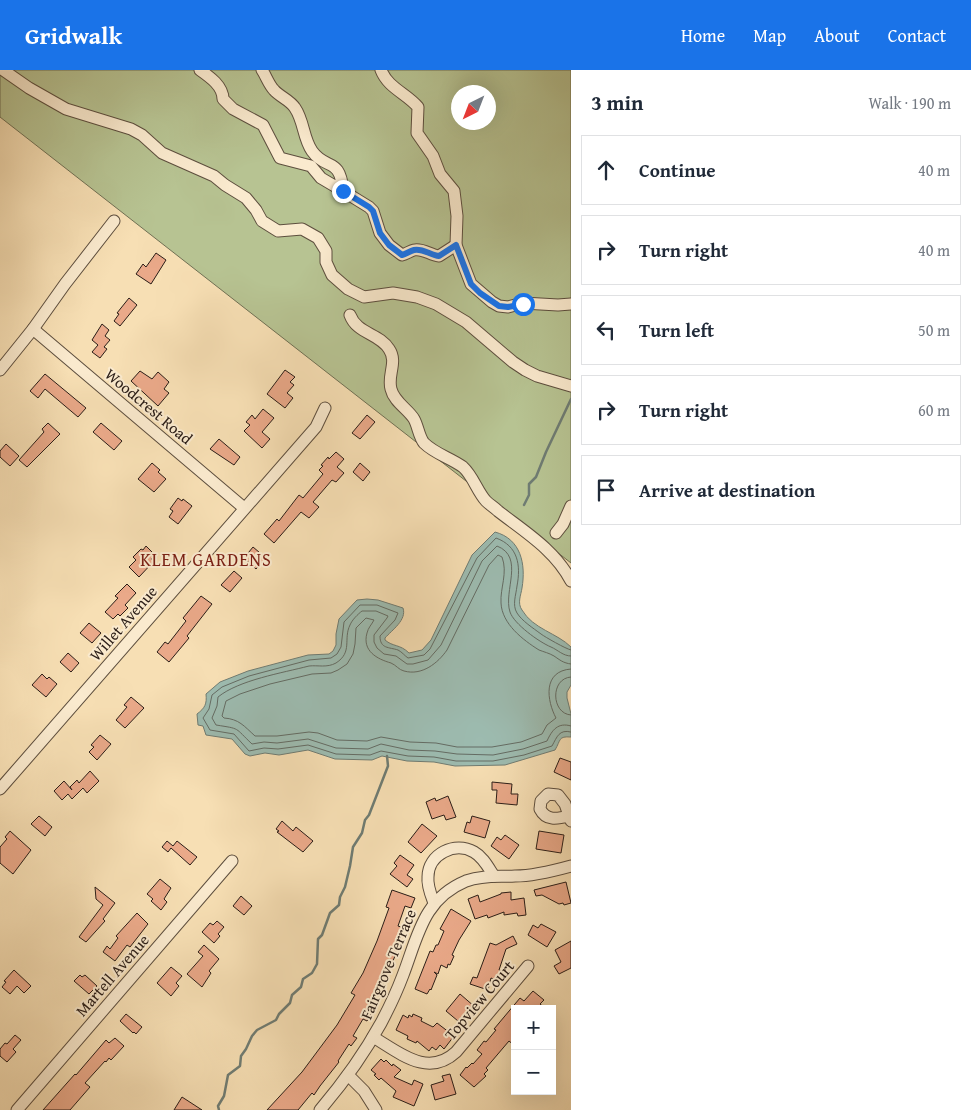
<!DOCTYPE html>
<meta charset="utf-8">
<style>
body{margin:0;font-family:"Gentium Book Plus",serif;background:#f6f6f7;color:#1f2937}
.controls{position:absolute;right:15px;bottom:15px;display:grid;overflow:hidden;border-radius:0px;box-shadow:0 5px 20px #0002}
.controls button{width:45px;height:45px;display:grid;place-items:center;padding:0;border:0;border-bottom:1px solid #e0e1e3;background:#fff;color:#1f2937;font:25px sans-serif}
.compass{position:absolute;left:451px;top:15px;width:45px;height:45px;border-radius:50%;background:#fff;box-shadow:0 5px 20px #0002;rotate:222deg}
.stop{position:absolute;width:15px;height:15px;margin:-11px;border:4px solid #1a73e8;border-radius:50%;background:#fff}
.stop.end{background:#1a73e8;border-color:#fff;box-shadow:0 1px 5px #0008}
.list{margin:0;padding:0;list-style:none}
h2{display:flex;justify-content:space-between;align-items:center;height:65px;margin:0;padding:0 20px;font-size:21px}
h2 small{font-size:16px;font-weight:400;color:#747a83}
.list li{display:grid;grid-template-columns:32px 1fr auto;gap:15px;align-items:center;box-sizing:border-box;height:70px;margin:0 10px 10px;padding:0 10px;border:1px solid #e0e1e3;border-radius:0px}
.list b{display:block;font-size:19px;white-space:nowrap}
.list em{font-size:16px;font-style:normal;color:#747a83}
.icon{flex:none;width:28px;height:28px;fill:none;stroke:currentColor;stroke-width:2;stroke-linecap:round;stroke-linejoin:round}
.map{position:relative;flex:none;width:571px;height:1040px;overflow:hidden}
header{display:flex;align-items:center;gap:30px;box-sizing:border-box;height:70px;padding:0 25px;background:#1a73e8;color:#fff}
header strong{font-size:24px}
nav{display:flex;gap:28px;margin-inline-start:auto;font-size:18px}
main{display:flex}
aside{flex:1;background:#fff}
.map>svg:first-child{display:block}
</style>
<header>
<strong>Gridwalk</strong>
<nav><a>Home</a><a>Map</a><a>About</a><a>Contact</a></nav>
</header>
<main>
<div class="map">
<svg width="571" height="1040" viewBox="0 0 571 1040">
<rect width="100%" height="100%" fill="#f7dfb4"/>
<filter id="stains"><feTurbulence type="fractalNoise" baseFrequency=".004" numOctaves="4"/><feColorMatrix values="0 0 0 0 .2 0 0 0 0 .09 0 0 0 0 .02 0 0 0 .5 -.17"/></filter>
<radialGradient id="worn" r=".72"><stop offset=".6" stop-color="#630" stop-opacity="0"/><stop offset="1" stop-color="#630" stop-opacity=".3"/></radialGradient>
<path fill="#b7c392" stroke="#707054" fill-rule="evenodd" d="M0,0H571V493L0,47ZM458,22H488V52H458Z"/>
<path fill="#9dbcb1" stroke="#6f7c73" d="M495,462C521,469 526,494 522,518C521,525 517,533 522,540C533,559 557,563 571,577V615L567,622V628L571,644V667C558,666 561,670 555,680L505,695L455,696L434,692L407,691L382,686L372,690L335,689L308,680L279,685L265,683L250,686L245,684L232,669L206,665L203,656L198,655L197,644C205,638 207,634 206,624L220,612L248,601L308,585L329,584L333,581L336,575V564L339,549L357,530L367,529L378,530L403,538C407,550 392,560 385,568V570C393,577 400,574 409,583L422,580L431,570L472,485Z"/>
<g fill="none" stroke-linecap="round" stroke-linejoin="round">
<g stroke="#646c64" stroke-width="1">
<path d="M571,580C566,579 545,567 541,564C533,558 522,551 517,543C512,535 516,525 517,516C521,495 518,476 496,468L477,488L430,579L424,585L408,588C405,586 402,582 398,580C389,577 380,579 380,566L395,550L398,543L377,535H360L344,552L341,577L337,584L331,588L309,590L249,606L222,617L212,625L209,639L203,648L210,660L234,664L249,681L264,678L278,679L308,675L336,684L370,685L381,681L408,686L434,687L456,691H493L524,685L552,676C557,667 559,659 571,662"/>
<path d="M571,586C563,586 558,580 551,577C539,572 514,554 510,542C503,521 525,487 497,476L482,491L441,575L428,590L413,594H407L396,586L384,584L377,578L374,572V565L387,548L388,546L376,541H362C358,544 352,550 350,555C343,569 353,582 336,593C327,598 318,595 309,596C282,603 239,610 218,627L217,636L212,648L216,655C241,659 234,657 252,674L264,672L277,673L308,669L336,678L368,679L381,674L409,680L435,681L457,684L493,685L523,679L547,671C552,660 558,652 571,656"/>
<path d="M571,594C563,593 560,590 554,586C549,583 544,582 539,580C523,570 502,554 501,533C500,518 508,503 502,487L498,485L489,495L447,580C438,593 422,606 404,601C399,600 396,595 391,593C377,589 362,581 367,563C368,558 372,554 374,550L366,548L356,558L355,574L353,584L347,594L338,600L331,603L312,604L270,614L240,624L226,631L222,646L224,648C239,649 244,656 255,666H277L309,662L318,663L337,670L367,671L381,667L410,672L436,673L457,677H492L521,672L542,664L547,655L556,648C547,631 542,601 571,599"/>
<path d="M571,607C550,608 551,644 571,645"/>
</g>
<g stroke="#6f7c73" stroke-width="2.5">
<path d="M524,435L529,425V414L536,407L546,382L571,329"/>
<path d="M219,1040L218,1036L224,1026L228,1005L240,996L241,986L246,979L252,966L257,960L276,950L279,944L290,933L292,925L301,917L303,909L312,903L317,894L318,869L322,865L330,843L339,835L340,827L345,817L350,796L353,777L362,763L365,750L369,745L388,696L387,686"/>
</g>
</g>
<g fill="#eaa989" stroke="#2a1d17">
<path d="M156,183L166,190L151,214L136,204L143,194L146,197Z"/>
<path d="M129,228L137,235L120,256L114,251L119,244L117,243Z"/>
<path d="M102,254L109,260L105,266L110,270L104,277L107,279L100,288L92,282L98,275L92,270Z"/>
<path d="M285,300L295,307L290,312L294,315L287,323L293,328L285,338L267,324Z"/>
<path d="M140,301L152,309L158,302L169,312L164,319L169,323L158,336L131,311Z"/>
<path d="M45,304L86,338L78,347L45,319L38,328L30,321Z"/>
<path d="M263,339L274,348L262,362L270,369L262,378L244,361L250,355L246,352L252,345L255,349Z"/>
<path d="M367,345L375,352L360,369L352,363Z"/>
<path d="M48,353L60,364L27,397L19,390L44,362L42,359Z"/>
<path d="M101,353L122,371L114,380L93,362Z"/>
<path d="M219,369L240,387L234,395L210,379Z"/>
<path d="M6,374L19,386L10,396L0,387V381Z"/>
<path d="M336,382L344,389L337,397L344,403L336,412L332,410L313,432L319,437L309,448L301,442L274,473L264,464L277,449L279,451L299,425L303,428L323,404L319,400L323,396L321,395L328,387L329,389Z"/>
<path d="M152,393L160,400L158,402L166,409L154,422L138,409Z"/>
<path d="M360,393L370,402L363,411L353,402Z"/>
<path d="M178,428L182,431L183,429L192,436L178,454L169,447L173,441L170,439Z"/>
<path d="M146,476L155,485L151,489L154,491L139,507L129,497L136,490L133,487L141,479L143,480Z"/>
<path d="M253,477L266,488L256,499L244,488Z"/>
<path d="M234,501L242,508L230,522L221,515Z"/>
<path d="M127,514L136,523L125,535L128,538L120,546L118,544L113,549L105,542L118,528L115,526Z"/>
<path d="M201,526L212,534L187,566L189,568L169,592L157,582L165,572L168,574L186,551L183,548Z"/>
<path d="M89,553L101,563L92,573L80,563Z"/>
<path d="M68,583L79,593L71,602L60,592Z"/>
<path d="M42,604L47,609L49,607L57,614L46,627L32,615Z"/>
<path d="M131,627L144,638L125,658L116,650L127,637L124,635Z"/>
<path d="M100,665L111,674L97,690L89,682L94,677L91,675Z"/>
<path d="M560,688L571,692V710L554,702Z"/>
<path d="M90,701L99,711L87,723L83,718L72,729L68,724L62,730L54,721L64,711L72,720L70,717L77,710L79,713Z"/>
<path d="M492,712L512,714L511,724H518L517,735L496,733L497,720H492Z"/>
<path d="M448,726L456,747L446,750L444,745L432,749L426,732L435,728L436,731Z"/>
<path d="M39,746L52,757L45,766L31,754Z"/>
<path d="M472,746L490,751L485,768L464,762L467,752L470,753Z"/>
<path d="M282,751L293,761L296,757L313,771L303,782L277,762L279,761L276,759Z"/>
<path d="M422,754L437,766L421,783L408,772Z"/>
<path d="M10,761L31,780L13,804L0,793V777L7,769L5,767Z"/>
<path d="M539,761L564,765L561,783L536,779Z"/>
<path d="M505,765L519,775L509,789L491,776L497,767L501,770Z"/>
<path d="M167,771L173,776L177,771L197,787L190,795L171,778L168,782L162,777Z"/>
<path d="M400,785L414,795L407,805L413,809L407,817L390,804L397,796L394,793Z"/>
<path d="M160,809L171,818L164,829L167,832L161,840L151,831L153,829L147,824Z"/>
<path d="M566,812L571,833L564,835L563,833L559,834L542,825L536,826L534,820Z"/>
<path d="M95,817L115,833L103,849L105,851L86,872L79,867L103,835L96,829Z"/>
<path d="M392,820L415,828L411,838L405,836L398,856L404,858L394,886H395L381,920L379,919L367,939L372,942L367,951L363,949L353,966L357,968L351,976L349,974L338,991L339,992L320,1016L314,1025L312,1023L298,1040H267L302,1002L337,955L355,925L351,923L363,903L377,871L389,838L386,837Z"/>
<path d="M511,822V830L524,828L526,845L518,846L517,843L504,845V842L488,848L487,845L475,849L468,829L478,825L480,832L501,824V823Z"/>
<path d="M241,826L252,836L244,845L233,836Z"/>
<path d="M451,839L471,851L459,870L452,885L454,886L450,895L448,894L447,898L441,895L438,904L434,902L437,905L431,920L430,919L427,924L415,919L430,881L433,882L436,875H438L444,861L440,859Z"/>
<path d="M137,843L148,854L130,877L127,875L115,891L103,882L107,876L110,879L118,868L116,866Z"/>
<path d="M217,851L224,857L218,864L220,866L214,873L202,862L210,853L213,855Z"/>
<path d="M541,854L556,862L547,877L528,865L533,855L538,858Z"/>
<path d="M513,866L517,874L506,879L499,900L501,901L498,911L491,908L488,920L470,914L473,907L477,908L490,873L496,875Z"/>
<path d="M571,871V898L559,904L554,896L561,892L555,880Z"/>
<path d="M204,875L219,889L209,901L211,903L202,917L187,904L203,886L198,882Z"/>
<path d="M171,897L182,906L176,913L179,916L171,926L157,913Z"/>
<path d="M14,900L31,916L24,923L17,916L10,924L2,917L6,912L4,911Z"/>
<path d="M80,905L82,907L85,905L97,916L89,924L74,911Z"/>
<path d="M533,921L544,930L540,934L546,939H515V976L509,971L486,998L488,1000L484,1004L486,1006L474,1017L460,1005L466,997L467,998L472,993L473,994L482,984L477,980L484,971L486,972L496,960L494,959L520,928L524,931Z"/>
<path d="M460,924L475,937L470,943L467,941L458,951L446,941Z"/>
<path d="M126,944L142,957L136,964L134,962L133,963L120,951Z"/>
<path d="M413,944L422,948L421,951L433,957L437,953L454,966L444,979L440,975L436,980L432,977L429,981L417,971L416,973L407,969L408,966L396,960L403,945L408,948L409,945L412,947Z"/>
<path d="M15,965L21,970L13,979L16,982L7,992L0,986V979L5,973L7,974Z"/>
<path d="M115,968L124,976L111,990L109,988L106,992L105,991L85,1013L90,1017L70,1040H43L75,1004L76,1005L106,970L109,973Z"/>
<path d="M381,989L384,992L386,990L392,996L393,994L401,1000L394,1007L412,1015L414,1010L423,1014L414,1036L393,1027L396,1021L381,1008L379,1010L374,1005L376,1004L371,1000Z"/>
<path d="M450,1004L456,1024L435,1030L431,1015L444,1011L442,1006Z"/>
<path d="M182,1027L202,1040H174Z"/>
</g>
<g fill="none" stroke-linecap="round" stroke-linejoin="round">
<defs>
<g id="minor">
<path d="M3,0L29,18L66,39L131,59L142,65L162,83L214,106L225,115L246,128L256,140L262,151L278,161L302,159L318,168L326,181V192L332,205L348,219L364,227L393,223L417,227L436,234L466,252L513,292L525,300L537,306L571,316"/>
<path d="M200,0C210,7 223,16 223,29L233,39L263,55L280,88L311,96L321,108L343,121C340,86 326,101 312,81C303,68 304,51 295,38C290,30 280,27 274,20C269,15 266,6 262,0"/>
<path d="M381,0C388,18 406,23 418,37L417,63L433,86L440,104L454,121L457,146L456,175L471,214L492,232L499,236L508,237L523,233L558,235L571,234"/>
<path d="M343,121L369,137L373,141L380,163L389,175L402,185C406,184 410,181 414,180C423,178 430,185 439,186L456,175"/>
<path d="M350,245C357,264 379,263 389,279C398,292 387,305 391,319C394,332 408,339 414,349C418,356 419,367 424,373C435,384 451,388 463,397C473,406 477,421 486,431C490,435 494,437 498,441C525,462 555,480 571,511"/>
<path d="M33,259L244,438"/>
<path d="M0,300L33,259L65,214L114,151"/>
<path d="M556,463L563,454L571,436"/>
<path d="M0,719L316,357L325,338"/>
<path d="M569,746C557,749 546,751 540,739L541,731L548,724L558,725L565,734L571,751"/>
<path d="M434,833C431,825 427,816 428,807C428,784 455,771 474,782C483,787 488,797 494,806"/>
<path d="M373,967C400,983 428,1008 456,982L528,896"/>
<path d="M348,1005L364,1021L376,1040"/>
<path d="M17,1040L232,791"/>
<path d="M320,1040C343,1013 364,984 381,953C389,938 397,921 403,905C418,866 423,829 466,811C483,805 498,807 515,806C534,806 553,801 571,796"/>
</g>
</defs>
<use href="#minor" stroke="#5d4e3e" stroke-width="13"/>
<use href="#minor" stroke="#faeace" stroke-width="11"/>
</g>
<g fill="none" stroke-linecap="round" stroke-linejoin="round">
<path stroke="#1a73e8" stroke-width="6" d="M343,121L369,137L373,141L380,163L389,175L402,185C406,184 410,181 414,180C422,178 431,185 439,186L456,175L471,214L480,223L499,236L508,237L523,234"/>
</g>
<g text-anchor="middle" stroke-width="4" stroke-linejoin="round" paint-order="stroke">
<g font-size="16" fill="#2a1d17" stroke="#faeace">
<text transform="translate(149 336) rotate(40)" y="6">Woodcrest Road</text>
<text transform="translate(123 553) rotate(-49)" y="6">Willet Avenue</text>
<text transform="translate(388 894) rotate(-67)" y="6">Fairgrove Terrace</text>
<text transform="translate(112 905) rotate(-49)" y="6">Martell Avenue</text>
<text transform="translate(479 930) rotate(-50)" y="6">Topview Court</text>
</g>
<g font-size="18" letter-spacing="1" fill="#7a1f14" stroke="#faeace">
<text x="206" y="496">KLEM GARDENS</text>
</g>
</g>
<rect width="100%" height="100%" filter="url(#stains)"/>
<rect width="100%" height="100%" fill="url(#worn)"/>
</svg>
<div class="controls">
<button>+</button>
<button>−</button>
</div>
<svg class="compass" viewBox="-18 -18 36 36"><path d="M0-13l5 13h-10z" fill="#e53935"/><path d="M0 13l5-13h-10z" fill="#747a83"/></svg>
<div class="stop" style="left:523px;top:234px"></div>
<div class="stop end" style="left:343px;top:121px"></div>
</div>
<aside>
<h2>3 min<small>Walk · 190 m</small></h2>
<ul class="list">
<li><svg class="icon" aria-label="ahead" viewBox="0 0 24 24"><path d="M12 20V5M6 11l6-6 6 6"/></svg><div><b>Continue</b></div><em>40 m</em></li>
<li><svg class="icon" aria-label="right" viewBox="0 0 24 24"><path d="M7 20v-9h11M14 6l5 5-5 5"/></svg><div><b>Turn right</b></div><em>40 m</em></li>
<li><svg class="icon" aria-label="left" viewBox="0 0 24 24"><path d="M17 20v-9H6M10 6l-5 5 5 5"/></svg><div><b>Turn left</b></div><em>50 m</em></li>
<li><svg class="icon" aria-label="right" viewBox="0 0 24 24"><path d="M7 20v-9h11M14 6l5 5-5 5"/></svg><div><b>Turn right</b></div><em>60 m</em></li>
<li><svg class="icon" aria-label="arrive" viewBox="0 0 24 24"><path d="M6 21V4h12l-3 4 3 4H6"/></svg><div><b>Arrive at destination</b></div></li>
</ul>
</aside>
</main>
